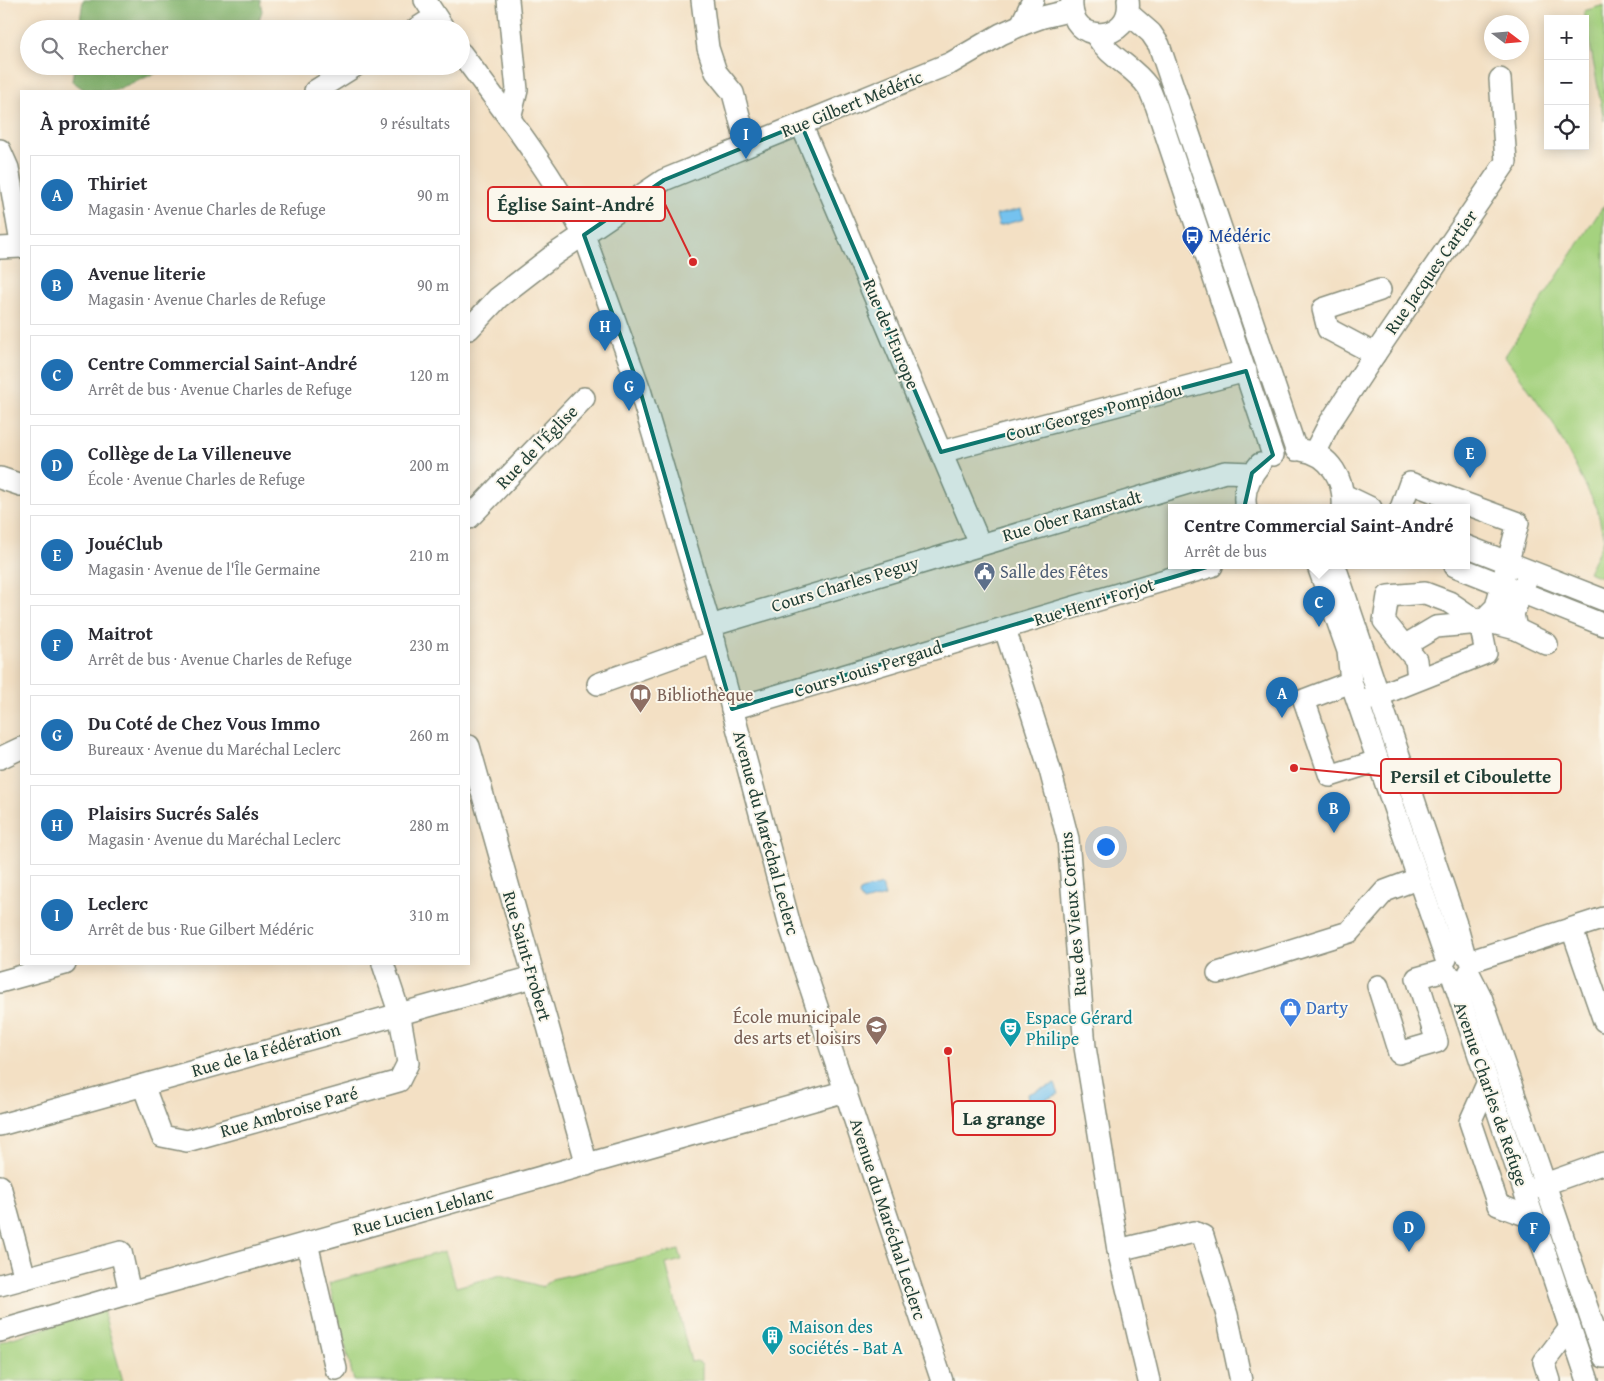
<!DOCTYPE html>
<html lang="fr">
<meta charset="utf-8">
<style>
body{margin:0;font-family:"Gentium Book Plus",serif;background:#f2f2f3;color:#2b2b33}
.controls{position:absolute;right:15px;top:15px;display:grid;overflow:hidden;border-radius:0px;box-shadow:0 2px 12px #0003}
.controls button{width:45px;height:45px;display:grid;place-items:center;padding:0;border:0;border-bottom:1px solid #e1e1e2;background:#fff;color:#2b2b33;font:25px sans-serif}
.compass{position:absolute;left:1484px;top:15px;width:45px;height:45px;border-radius:50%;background:#fff;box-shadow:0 2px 12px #0003;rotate:106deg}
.you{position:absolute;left:1105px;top:846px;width:18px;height:18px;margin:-12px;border:4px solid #fff;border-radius:50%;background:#1a73e8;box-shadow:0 0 0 8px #1a73e833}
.badge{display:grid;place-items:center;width:32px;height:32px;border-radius:50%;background:#1f6fb2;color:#fff;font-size:16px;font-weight:700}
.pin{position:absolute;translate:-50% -41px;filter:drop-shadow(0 1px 2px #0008)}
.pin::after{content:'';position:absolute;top:26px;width:18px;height:15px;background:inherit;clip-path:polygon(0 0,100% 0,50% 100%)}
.popup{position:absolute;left:1168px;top:504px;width:302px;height:65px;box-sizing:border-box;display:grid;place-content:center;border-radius:0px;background:#fff;filter:drop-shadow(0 1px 4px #0005);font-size:16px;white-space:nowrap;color:#7c7c81}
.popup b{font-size:19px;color:#2b2b33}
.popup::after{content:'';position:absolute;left:50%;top:100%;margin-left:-10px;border:10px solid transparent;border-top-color:#fff}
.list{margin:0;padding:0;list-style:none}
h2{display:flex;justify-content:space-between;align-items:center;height:65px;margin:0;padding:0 20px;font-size:21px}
h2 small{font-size:16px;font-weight:400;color:#7c7c81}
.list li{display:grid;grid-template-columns:32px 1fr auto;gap:15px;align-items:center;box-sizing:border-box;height:80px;margin:0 10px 10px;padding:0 10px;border:1px solid #e1e1e2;border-radius:0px}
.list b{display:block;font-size:19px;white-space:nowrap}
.list p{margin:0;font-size:16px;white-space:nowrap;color:#7c7c81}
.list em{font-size:16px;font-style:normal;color:#7c7c81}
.icon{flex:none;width:28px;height:28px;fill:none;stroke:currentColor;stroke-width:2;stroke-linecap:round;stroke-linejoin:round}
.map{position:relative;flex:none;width:1604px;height:1381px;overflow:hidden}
.search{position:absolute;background:#fff;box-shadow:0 2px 12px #0003;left:20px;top:20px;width:450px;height:55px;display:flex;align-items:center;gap:12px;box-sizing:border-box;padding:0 18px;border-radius:28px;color:#7c7c81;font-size:19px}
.panel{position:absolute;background:#fff;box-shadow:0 2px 12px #0003;left:20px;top:90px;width:450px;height:875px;border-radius:0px}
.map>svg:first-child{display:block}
</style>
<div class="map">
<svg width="1604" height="1381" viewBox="0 0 1604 1381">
<rect width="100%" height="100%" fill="#fbf7ec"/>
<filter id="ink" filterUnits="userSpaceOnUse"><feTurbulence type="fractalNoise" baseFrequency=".02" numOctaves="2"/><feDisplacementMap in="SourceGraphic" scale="10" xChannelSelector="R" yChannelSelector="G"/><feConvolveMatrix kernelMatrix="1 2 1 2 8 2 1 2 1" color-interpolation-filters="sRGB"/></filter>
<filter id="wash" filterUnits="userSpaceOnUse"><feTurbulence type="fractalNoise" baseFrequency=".0096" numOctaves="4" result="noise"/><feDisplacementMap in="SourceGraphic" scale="20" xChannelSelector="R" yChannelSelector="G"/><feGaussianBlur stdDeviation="1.12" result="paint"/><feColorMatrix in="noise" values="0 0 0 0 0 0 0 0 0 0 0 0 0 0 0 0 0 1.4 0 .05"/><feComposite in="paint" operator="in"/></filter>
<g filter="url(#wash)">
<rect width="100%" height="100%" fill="#f3e0c4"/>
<g fill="#a5d27f" stroke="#62885a">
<path d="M1604,5V121L1584,11Z"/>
<path d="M1604,205V578L1588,572L1604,540L1597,508L1553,423L1505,356Z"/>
<path d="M679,1250L682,1260L666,1264L691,1362L697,1361L702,1365V1381H354L329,1283L445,1251L456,1287L501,1275L543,1287L552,1279Z"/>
<path d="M103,1310L123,1381H0V1342Z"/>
</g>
<g fill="#84b46e" stroke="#527851">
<path d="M83,0H260L262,11L256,29H79Z"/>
<path d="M74,66H173L113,91H86L72,81Z"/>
</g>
<g fill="#74c2ef" stroke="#4a8092">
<path d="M1021,209L1024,219L999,226L996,215Z"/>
<path d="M882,885L885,896L863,902L859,895L861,890Z"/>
<path d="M1055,1084L1059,1094L1034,1104L1032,1100H1029L1028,1094Z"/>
</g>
</g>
<g filter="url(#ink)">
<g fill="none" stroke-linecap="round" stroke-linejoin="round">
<defs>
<g id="minor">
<path d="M425,0L444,29"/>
<path d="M508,0L517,90L510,118"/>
<path d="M702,0L708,48L716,72L733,93L747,146"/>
<path d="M1072,0C1068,47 1134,43 1128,0"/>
<path d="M1128,13L1151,33L1159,45L1296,450"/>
<path d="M1021,25L1033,0"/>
<path d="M416,29L435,17"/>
<path d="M1095,34C1111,60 1133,65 1148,87C1151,92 1153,99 1156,105L1273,455"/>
<path d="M461,53C504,111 550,170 584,235L640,390L710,626L791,929L942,1381"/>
<path d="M315,91L355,66"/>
<path d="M801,124L980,544"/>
<path d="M0,150L8,168L21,243"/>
<path d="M0,248L21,247"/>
<path d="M469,329L498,298L555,254L664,180L951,63L1001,34L1021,25L1043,17L1072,10"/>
<path d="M1375,354L1328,329L1323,309L1380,290"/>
<path d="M1301,450C1331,454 1345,481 1343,508"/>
<path d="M941,452L1246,371"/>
<path d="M1314,453L1329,424L1375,354L1506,162L1500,79"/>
<path d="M0,478L21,485"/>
<path d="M1344,495L1371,508"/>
<path d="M1246,508C1242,492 1250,476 1260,464"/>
<path d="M1401,508L1410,483L1518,523L1496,607L1480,623"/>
<path d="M469,518L584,398"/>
<path d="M1466,546L1604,600"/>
<path d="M1318,566L1348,651L1351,682L1446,959"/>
<path d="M1335,566L1456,924L1464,953"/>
<path d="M1455,566L1604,625"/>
<path d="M710,626L1225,472L1252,473"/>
<path d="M1005,629L1050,770L1068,839L1085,1047L1118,1250L1149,1381"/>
<path d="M1516,629L1513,614L1526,580"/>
<path d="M1418,679L1416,660L1384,621L1388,596L1425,593L1449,602L1480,623H1493L1516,629L1547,644"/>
<path d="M1351,682L1304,700L1330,776L1377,761"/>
<path d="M598,684L715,642"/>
<path d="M1365,701L1486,653L1480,623L1436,627L1404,646"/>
<path d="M732,709L1212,566"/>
<path d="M469,746L587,1165"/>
<path d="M0,758L21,748"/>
<path d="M1572,929L1604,1021"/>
<path d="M1471,961L1604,918"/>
<path d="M1218,973L1349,932L1385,891L1417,879"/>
<path d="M1469,973L1481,997L1604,1357"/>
<path d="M1453,978L1588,1381"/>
<path d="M0,982L65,964"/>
<path d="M1378,986L1399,1053L1437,1042L1417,978L1445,970"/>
<path d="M1487,1084L1470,1122L1498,1205L1533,1218"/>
<path d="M143,1085L162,1136L187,1141L399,1081L408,1063L399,1012L383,964"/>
<path d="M0,1125L533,977"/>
<path d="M0,1186L25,1278"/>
<path d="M1531,1189L1604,1163"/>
<path d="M307,1243L336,1369"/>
<path d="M1118,1250L1194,1232L1203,1236L1227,1315L1241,1381"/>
<path d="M0,1285L121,1252L130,1293"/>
<path d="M0,1331L130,1293L846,1091"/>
<path d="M1550,1381L1544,1362L1570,1328"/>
</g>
</defs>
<use href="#minor" stroke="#898e7c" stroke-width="24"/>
<use href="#minor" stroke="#fff" stroke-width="21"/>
</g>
</g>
<path fill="#0f766e" fill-opacity="0.2" stroke="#0f766e" stroke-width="4" stroke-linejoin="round" d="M801,124L941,452L1246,371L1273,455L1252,473L1245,504L1258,533L1271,543L1247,555L732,709L640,390L584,235L664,180Z"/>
<defs>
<symbol id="bus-pin" viewBox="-11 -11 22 30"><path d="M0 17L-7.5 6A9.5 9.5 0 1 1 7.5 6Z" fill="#1a4fb4" stroke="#fbf7ec"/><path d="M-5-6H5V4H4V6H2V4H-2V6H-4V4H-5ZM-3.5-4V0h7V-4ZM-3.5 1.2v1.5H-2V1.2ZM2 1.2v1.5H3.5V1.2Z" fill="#fff"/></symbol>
<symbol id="civic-pin" viewBox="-11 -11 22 30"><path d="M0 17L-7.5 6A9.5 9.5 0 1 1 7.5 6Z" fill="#5c6f8a" stroke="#fbf7ec"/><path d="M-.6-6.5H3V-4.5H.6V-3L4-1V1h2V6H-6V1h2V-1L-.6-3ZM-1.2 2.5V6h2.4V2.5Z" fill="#fff"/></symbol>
<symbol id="library-pin" viewBox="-11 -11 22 30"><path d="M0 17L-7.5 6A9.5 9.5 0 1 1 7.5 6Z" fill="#8d6e63" stroke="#fbf7ec"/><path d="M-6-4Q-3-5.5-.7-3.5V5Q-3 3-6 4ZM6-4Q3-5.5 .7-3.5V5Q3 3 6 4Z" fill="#fff"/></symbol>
<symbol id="shop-pin" viewBox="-11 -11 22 30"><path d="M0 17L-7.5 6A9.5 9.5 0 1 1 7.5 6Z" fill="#3f7fe0" stroke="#fbf7ec"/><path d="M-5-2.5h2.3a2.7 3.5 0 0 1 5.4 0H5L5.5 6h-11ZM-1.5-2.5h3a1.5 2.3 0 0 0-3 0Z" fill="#fff"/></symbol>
<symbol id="school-pin" viewBox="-11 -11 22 30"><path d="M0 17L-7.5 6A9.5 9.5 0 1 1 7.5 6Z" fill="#8d6e63" stroke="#fbf7ec"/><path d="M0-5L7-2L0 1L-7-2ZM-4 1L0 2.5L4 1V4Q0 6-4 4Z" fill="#fff"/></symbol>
<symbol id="theatre-pin" viewBox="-11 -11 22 30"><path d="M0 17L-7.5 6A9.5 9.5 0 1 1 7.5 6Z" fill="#0f9aa8" stroke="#fbf7ec"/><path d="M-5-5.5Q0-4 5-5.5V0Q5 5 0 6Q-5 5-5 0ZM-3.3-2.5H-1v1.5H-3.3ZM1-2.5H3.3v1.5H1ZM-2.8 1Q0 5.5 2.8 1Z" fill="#fff"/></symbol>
<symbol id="building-pin" viewBox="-11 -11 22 30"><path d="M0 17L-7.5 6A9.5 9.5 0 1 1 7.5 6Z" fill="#0f9aa8" stroke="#fbf7ec"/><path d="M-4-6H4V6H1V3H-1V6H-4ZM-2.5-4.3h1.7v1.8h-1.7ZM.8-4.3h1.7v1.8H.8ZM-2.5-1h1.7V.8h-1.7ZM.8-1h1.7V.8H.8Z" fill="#fff"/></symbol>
</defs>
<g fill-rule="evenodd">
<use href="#bus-pin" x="1180" y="224" width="25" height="34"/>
<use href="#civic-pin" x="972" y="560" width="25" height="34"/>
<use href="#library-pin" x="628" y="682" width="25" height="34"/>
<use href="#shop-pin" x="1278" y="996" width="25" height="34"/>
<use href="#school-pin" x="864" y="1014" width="25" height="34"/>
<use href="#theatre-pin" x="998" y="1016" width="25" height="34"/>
<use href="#building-pin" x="760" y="1324" width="25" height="34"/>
</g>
<g text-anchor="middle" stroke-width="4" stroke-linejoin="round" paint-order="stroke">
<g font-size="18" fill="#1f3d34" stroke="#fbf7ec">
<text transform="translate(852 104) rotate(-22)" y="6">Rue Gilbert Médéric</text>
<text transform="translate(1431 272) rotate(-55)" y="6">Rue Jacques Cartier</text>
<text transform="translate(891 334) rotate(67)" y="6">Rue de l'Europe</text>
<text transform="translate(1094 412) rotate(-15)" y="6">Cour Georges Pompidou</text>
<text transform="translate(537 447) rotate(-46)" y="6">Rue de l'Église</text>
<text transform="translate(1072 516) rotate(-16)" y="6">Rue Ober Ramstadt</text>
<text transform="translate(845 584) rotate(-17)" y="6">Cours Charles Peguy</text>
<text transform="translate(1094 602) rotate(-17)" y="6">Rue Henri Forjot</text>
<text transform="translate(868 669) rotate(-17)" y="6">Cours Louis Pergaud</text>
<text transform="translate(766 833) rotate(75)" y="6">Avenue du Maréchal Leclerc</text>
<text transform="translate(1073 914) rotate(-95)" y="6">Rue des Vieux Cortins</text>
<text transform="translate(527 956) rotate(74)" y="6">Rue Saint-Frobert</text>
<text transform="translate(266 1050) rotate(-16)" y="6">Rue de la Fédération</text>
<text transform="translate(1491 1094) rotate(71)" y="6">Avenue Charles de Refuge</text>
<text transform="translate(289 1112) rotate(-16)" y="6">Rue Ambroise Paré</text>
<text transform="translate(423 1211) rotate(-15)" y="6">Rue Lucien Leblanc</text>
<text transform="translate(888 1219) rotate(72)" y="6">Avenue du Maréchal Leclerc</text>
</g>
<g font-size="18" fill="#164399" stroke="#fbf7ec" text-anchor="start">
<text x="1209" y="242">Médéric</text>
</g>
<g font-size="18" fill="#4e5e75" stroke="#fbf7ec" text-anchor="start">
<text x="1000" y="578">Salle des Fêtes</text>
</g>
<g font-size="18" fill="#785e54" stroke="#fbf7ec" text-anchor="start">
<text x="657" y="701">Bibliothèque</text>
<text x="861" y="1023" text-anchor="end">École municipale<tspan x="861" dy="21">des arts et loisirs</tspan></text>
</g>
<g font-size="18" fill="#366cbe" stroke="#fbf7ec" text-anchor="start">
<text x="1306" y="1014">Darty</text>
</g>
<g font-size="18" fill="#0d838f" stroke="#fbf7ec" text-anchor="start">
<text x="1026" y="1024">Espace Gérard<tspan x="1026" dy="21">Philipe</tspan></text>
<text x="789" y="1333">Maison des<tspan x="789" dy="21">sociétés - Bat A</tspan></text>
</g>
</g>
<path fill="none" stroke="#d62828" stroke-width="2" d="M693 262L665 204M1294 768L1381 776M948 1051L953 1118"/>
<g fill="#d62828" stroke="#fbf7ec" stroke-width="2">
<circle cx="693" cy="262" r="5"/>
<circle cx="1294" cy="768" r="5"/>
<circle cx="948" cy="1051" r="5"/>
</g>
<g fill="#fbf7ec" stroke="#d62828" stroke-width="2">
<rect x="488" y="187" width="177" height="34" rx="5"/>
<rect x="1381" y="759" width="180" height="34" rx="5"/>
<rect x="953" y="1101" width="102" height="34" rx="5"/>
</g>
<g font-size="19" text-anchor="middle" font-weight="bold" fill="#1f3d34">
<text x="576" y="211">Église Saint-André</text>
<text x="1471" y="783">Persil et Ciboulette</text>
<text x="1004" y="1125">La grange</text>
</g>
</svg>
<div class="controls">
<button>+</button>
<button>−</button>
<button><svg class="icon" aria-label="locate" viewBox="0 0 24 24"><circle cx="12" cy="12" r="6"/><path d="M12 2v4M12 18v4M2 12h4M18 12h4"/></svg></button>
</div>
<svg class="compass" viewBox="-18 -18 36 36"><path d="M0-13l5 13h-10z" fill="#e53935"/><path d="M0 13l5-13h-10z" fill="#7c7c81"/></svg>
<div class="you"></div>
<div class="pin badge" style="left:1282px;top:718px">A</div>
<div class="pin badge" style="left:1334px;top:833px">B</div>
<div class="pin badge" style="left:1319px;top:627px">C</div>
<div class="popup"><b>Centre Commercial Saint-André</b>Arrêt de bus</div>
<div class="pin badge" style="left:1409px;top:1252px">D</div>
<div class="pin badge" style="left:1470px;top:478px">E</div>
<div class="pin badge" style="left:1534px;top:1253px">F</div>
<div class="pin badge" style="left:629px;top:411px">G</div>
<div class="pin badge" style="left:605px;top:351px">H</div>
<div class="pin badge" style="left:746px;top:159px">I</div>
<div class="search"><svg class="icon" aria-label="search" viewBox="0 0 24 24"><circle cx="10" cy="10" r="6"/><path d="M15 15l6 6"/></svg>Rechercher</div>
<section class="panel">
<h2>À proximité<small>9 résultats</small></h2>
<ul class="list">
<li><span class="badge">A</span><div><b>Thiriet</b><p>Magasin · Avenue Charles de Refuge</p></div><em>90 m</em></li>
<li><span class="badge">B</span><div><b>Avenue literie</b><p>Magasin · Avenue Charles de Refuge</p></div><em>90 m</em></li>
<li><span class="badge">C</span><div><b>Centre Commercial Saint-André</b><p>Arrêt de bus · Avenue Charles de Refuge</p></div><em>120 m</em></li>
<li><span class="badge">D</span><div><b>Collège de La Villeneuve</b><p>École · Avenue Charles de Refuge</p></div><em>200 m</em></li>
<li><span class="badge">E</span><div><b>JouéClub</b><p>Magasin · Avenue de l'Île Germaine</p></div><em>210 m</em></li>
<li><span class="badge">F</span><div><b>Maitrot</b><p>Arrêt de bus · Avenue Charles de Refuge</p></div><em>230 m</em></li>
<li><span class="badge">G</span><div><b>Du Coté de Chez Vous Immo</b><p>Bureaux · Avenue du Maréchal Leclerc</p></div><em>260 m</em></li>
<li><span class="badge">H</span><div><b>Plaisirs Sucrés Salés</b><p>Magasin · Avenue du Maréchal Leclerc</p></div><em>280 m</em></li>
<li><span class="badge">I</span><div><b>Leclerc</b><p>Arrêt de bus · Rue Gilbert Médéric</p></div><em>310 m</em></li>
</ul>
</section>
</div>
